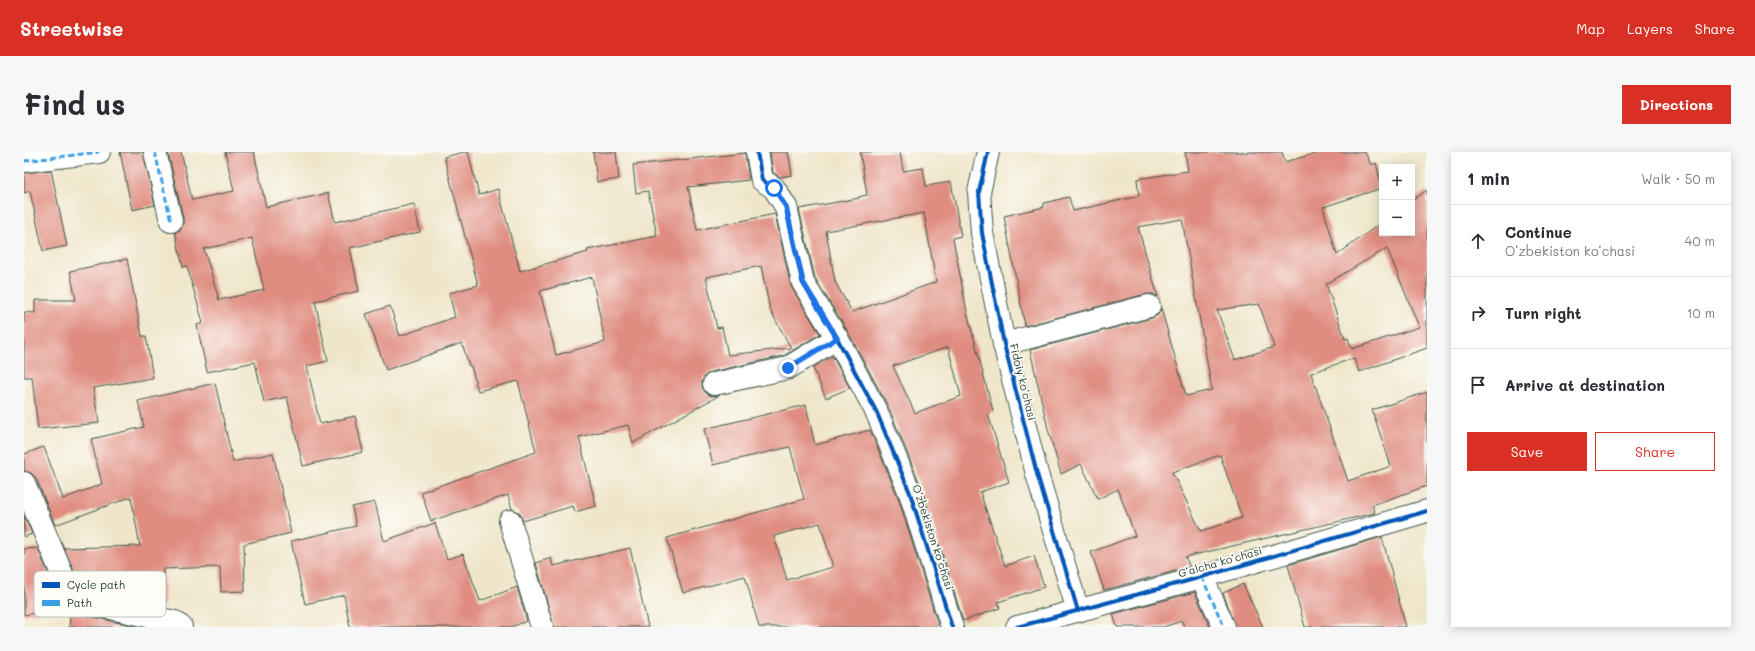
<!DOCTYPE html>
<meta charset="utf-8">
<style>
body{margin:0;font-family:Mali,sans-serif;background:#f7f7f7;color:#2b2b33}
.controls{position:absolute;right:12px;top:12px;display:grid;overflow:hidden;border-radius:0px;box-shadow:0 2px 10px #0003}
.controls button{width:36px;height:36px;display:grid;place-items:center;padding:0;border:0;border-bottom:1px solid #e1e1e2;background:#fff;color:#2b2b33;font:20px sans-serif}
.stop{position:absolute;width:12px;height:12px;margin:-9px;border:3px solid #1a73e8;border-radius:50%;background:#fff}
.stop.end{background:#1a73e8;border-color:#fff;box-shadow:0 1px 4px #0008}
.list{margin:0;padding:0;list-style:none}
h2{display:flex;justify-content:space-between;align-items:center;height:52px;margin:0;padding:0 16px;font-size:17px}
h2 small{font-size:13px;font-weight:400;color:#7c7c81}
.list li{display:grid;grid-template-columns:26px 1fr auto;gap:12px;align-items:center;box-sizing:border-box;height:72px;padding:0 16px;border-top:1px solid #e1e1e2}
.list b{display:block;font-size:15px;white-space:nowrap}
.list p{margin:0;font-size:13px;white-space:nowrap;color:#7c7c81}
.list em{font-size:13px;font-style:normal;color:#7c7c81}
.actions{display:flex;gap:8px;padding:12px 16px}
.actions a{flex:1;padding:9px 0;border:1px solid #d93025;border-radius:0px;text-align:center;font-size:14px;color:#d93025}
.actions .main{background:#d93025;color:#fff}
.icon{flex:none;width:22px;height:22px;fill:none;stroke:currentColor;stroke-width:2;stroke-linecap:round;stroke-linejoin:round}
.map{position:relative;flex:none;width:1403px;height:475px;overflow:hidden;border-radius:0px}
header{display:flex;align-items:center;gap:24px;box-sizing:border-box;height:56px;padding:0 20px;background:#d93025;color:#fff}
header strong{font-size:19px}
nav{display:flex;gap:22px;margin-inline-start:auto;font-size:14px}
.intro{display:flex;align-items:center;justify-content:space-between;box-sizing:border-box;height:96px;padding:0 24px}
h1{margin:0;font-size:28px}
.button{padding:10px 18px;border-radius:0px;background:#d93025;color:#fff;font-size:14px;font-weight:700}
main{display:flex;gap:24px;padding:0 24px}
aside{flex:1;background:#fff;border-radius:0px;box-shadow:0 2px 10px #0003}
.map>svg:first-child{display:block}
</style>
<header>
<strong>Streetwise</strong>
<nav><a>Map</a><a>Layers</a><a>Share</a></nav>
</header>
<div class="intro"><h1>Find us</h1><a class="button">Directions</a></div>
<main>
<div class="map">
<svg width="1403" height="475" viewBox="0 0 1403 475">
<rect width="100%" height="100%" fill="#fdfcf7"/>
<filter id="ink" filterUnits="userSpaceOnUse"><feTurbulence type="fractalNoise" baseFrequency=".025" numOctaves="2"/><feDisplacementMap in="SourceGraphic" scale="8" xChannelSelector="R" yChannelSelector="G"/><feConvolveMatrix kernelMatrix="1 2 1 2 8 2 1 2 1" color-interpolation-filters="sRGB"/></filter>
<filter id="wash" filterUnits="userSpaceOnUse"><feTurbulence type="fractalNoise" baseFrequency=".012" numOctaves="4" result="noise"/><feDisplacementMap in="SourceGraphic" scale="16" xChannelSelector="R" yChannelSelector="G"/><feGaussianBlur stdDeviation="0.9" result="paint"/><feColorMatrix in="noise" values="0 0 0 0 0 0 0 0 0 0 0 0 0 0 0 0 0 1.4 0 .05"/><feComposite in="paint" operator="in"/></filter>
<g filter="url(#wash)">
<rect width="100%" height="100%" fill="#efe6ca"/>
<g id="blocks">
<g fill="#e08d81" fill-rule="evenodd">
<path d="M96,0H119L131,53L108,58Z"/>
<path d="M144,0H157L168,48L210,39L201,0H230L242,55L304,41L311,70L390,52L396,80L326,96L335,139L291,149L304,209L283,214L296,272L331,264L339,300L279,314L263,245L240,250L231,210L183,220L173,173L179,171L163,114L159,115L151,80L156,78L159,73V66ZM228,86L240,138L195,148L180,97Z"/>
<path d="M440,0H444L455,43L474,37L496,119L564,100L563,98L633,84L624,39L612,41L609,13L721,1L725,28L664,35L673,78L751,62L767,134L796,182L759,204L687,220L682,223L678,229V235L681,240L687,244L696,243L609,291L604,273L555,285L572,354L551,360L549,354L499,369L495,360L488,357L484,343L407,369L397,340L512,300L494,229L454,239L447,214H445L438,191L362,218L342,162L366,154L376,184L431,165L425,141L454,133L420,5ZM737,114L746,158L767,196L704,203L698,175L693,176L682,125ZM568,125L581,190L532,203L516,139Z"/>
<path d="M569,0H592L595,27L573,30Z"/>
<path d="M746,0H764L768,23L756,25L749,21Z"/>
<path d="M836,0H876L879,19L899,16L902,34L927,30L937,84L929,86L943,160L969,259L964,262L985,330L956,340L981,414L1010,404L1020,435L974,450L976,456L939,469L898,337L865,256L824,180L791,126L775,57L835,46L834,45L843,43ZM900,61L912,130L828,160L811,130L802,79ZM924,195L937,244L891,261L869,214Z"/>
<path d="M1161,0H1258L1261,10L1296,0H1341L1347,13L1352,11L1358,36L1299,55L1313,103L1358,70V81H1388V49L1403,38V196L1335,220L1330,206L1287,221L1324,329L1367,314L1348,258L1403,240V334L1348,353L1351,361L1161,405L1166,415L1080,438L1067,400L1111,384L1094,337L1074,347L1057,312L1037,322L1024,277L1006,198L1128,166L1134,163L1137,156L1162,244L1188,238L1158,67L1114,75L1134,145L1129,142H1122L1001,174L980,64L1020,55V51L1045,45L1049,59L1115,44L1113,27L1164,19ZM1363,96L1395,175L1328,197L1324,186L1321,187L1302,132ZM1235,152L1250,195L1211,208L1193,158ZM1196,303L1218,366L1177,379L1148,320Z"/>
<path d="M27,18L43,94L19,99L6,39L0,41V21Z"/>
<path d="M103,107L118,184H122L129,226L69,236L75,271L14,277L8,225H0V160L11,161V148H52L46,119Z"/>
<path d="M808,204L826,236L802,246L789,216Z"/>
<path d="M191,231L209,310L249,301L267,381L220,392L221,439L197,440L196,415L139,417L140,455L64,438L55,431L40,396L116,394L107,345L31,373L12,326L7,321L0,319V302L20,295L39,347L78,332L67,287L120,275L114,249Z"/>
<path d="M782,253L791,293L846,278L874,345L914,473L909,475H735L721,424L659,441L643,386L780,347L766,295L689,313L680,277ZM796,371L809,415L763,428L750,384Z"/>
<path d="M351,350L360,389L411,371L423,407L439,402L456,449L493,435L503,469L487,475H326L320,443L281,452L267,389L332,374L328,355Z"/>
<path d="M0,364L8,382L0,385Z"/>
<path d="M1358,385L1382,475H1281L1264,413Z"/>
<path d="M14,396L33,444L45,455L0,463V397Z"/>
<path d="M606,396L624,475H530L512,411L527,406L529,414Z"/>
<path d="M1219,432L1239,475H1212L1199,441Z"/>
<path d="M1171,440L1186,475H1160L1158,469L1139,475H1093L1089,462Z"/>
<path d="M47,457L56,462L115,475H45Z"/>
</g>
</g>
</g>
<g filter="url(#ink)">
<use href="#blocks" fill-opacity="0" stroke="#3e564a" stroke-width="1"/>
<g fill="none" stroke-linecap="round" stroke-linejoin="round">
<defs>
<g id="minor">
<path d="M131,0L147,69"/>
<path d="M733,0L738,28L750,36L762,55L779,131L813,186L853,261L886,341L928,475"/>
<path d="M964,0L955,40L958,81L980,192L1013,322L1054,459"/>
<path d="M0,9L75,0"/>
<path d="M980,192L1125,154"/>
<path d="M690,232L764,216L813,186"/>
<path d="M0,331L45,439L59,450L151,470L157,475"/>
<path d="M486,369L518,475"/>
<path d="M1178,425L1200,475"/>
<path d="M993,475L1178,425L1403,359"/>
</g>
</defs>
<use href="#minor" stroke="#3e564a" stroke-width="24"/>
<use href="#minor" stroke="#fff" stroke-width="22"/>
<g stroke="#3c9ee2" stroke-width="3" stroke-dasharray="6 3" stroke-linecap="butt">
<path d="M131,0L147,69"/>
<path d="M0,9L75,0"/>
<path d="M1178,425L1200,475"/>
</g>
<defs>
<g id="cycleway">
<path d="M733,0L738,28L750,36L762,55L779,131L813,186L853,261L886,341L928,475"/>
<path d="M964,0L955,40L958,81L980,192L1013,322L1054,459"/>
<path d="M993,475L1178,425L1403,359"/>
</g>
</defs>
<use href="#cycleway" stroke="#fdfcf7" stroke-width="6"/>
<use href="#cycleway" stroke="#0057b8" stroke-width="4"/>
</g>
</g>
<g fill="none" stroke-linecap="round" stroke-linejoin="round" filter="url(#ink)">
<path stroke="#1a73e8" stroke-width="5" d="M750,36L762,55L779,130L813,186L764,216"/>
</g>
<g text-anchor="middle" stroke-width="3.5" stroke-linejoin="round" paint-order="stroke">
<g font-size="11" fill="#1f3d34" stroke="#fdfcf7">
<text transform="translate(999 230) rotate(76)" y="4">Fidoiy koʻchasi</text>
<text transform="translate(909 385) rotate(72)" y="4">Oʻzbekiston koʻchasi</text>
<text transform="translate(1196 410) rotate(-16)" y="4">Gʻalcha koʻchasi</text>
</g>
</g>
<rect x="10" y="419" width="132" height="46" rx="6" fill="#fdfcf7" stroke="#bac3bc" stroke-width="1"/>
<rect x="18" y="430" width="18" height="6" fill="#0057b8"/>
<rect x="18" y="448" width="18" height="6" fill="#3c9ee2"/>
<g font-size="11" fill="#1f3d34">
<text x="43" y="437">Cycle path</text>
<text x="43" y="455">Path</text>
</g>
</svg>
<div class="controls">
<button>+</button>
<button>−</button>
</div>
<div class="stop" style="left:750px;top:36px"></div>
<div class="stop end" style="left:764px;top:216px"></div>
</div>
<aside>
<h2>1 min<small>Walk · 50 m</small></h2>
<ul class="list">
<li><svg class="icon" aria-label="ahead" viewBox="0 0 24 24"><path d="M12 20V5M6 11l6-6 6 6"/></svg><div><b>Continue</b><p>Oʻzbekiston koʻchasi</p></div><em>40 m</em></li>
<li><svg class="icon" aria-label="right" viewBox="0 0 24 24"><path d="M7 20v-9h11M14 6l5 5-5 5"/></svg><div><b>Turn right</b></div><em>10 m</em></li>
<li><svg class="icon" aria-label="arrive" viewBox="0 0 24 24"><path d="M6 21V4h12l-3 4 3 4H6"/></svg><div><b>Arrive at destination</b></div></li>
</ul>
<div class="actions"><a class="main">Save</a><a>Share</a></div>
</aside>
</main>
